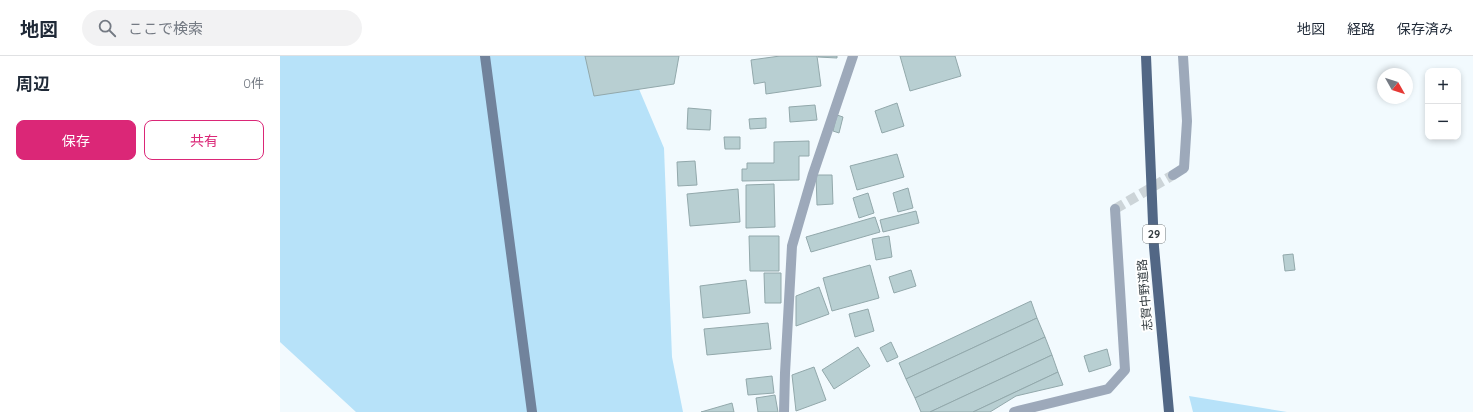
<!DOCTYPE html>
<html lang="ja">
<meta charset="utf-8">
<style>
body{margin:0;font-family:Quicksand,"Noto Sans JP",sans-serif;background:#f2f2f3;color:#1f2937}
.controls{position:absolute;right:12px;top:12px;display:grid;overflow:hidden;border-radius:8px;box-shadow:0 2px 6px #0003}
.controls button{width:36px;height:36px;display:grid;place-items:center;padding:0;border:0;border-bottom:1px solid #e0e1e3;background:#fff;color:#1f2937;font:20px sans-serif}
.compass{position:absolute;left:1097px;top:12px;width:36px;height:36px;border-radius:50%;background:#fff;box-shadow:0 2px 6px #0003;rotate:129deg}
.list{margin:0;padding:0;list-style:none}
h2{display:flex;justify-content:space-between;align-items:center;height:52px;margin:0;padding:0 16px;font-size:17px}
h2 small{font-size:13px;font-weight:400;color:#747a83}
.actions{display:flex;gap:8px;padding:12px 16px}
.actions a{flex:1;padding:9px 0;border:1px solid #db2777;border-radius:8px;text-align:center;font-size:14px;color:#db2777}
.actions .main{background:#db2777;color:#fff}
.icon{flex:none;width:22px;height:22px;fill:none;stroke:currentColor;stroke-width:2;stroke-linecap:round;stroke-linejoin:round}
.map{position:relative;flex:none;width:1193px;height:356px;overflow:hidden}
header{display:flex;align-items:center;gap:24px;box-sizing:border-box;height:56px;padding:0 20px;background:#fff;border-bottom:1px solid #e0e1e3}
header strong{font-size:19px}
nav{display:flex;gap:22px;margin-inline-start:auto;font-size:14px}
.search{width:280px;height:36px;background:#f2f2f3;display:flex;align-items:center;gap:10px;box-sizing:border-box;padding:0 14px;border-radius:22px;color:#747a83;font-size:15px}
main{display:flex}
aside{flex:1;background:#fff}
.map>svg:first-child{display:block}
</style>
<header>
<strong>地図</strong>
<div class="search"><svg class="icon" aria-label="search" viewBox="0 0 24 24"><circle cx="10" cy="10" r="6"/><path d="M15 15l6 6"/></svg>ここで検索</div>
<nav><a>地図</a><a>経路</a><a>保存済み</a></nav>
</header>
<main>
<aside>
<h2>周辺<small>0件</small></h2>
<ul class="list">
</ul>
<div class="actions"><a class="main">保存</a><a>共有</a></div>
</aside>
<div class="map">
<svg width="1193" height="356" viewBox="0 0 1193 356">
<rect width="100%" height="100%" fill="#f2fafe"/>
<g fill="#b7e2f9">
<path d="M0,0H345L384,92L392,301L403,356H76L0,286Z"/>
<path d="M909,340L1007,356H913Z"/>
</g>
<g fill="#b8cfd2" stroke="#92a8ab">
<path d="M305,0H399L394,28L314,40Z"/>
<path d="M500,0H537L541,30L486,38L485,26L474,28L471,4Z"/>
<path d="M538,0H557V2L538,1Z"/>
<path d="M620,0H675L681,20L630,35Z"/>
<path d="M617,47L624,70L602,77L595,55Z"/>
<path d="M535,49L537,64L510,66L509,51Z"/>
<path d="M408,52L431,54L430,74L407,73Z"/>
<path d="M557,59L563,61L559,77L553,75Z"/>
<path d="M486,62V72L470,73L469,63Z"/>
<path d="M444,81H460V93H445Z"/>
<path d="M529,85V100H519V124L462,125V113H467V107H494V86Z"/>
<path d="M617,98L624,121L577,134L570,110Z"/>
<path d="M415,105L417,129L398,130L397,106Z"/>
<path d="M536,119H552L553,148L537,149Z"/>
<path d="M494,128L495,171L466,172V129Z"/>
<path d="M628,132L633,152L618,156L613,137Z"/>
<path d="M458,133L460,166L410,170L407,138Z"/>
<path d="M588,137L594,157L579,162L573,142Z"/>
<path d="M636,155L639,167L603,176L600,164Z"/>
<path d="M595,161L600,176L531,196L526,181Z"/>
<path d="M469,180H499V215H470Z"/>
<path d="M609,180L612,201L596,204L592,183Z"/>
<path d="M1013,198L1015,214L1005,215L1003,199Z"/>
<path d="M590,209L599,242L552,255L543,222Z"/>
<path d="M631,214L636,230L614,237L609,221Z"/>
<path d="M484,217H501V247H485Z"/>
<path d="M466,224L470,257L423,262L420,230Z"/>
<path d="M539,231L549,258L516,270V240Z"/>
<path d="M751,245L757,262L626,323L619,307Z"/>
<path d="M588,253L594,275L575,281L569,258Z"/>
<path d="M757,262L765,281L635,342L626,323Z"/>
<path d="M488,267L491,293L427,299L424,273Z"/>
<path d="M765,281L772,299L650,356H641L635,342Z"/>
<path d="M611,286L618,301L607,306L600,292Z"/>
<path d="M578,291L590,310L554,333L542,314Z"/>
<path d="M827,293L831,309L809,316L804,300Z"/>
<path d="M772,299L778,316L693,356H650Z"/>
<path d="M534,311L546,344L516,355L512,319Z"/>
<path d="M778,316L783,329L736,340L710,356H693Z"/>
<path d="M492,320L494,337L468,339L466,323Z"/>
<path d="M495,339L498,356H478L476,342Z"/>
<path d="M452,347L454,356H421Z"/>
</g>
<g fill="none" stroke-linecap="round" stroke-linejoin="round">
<path stroke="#ccd4d8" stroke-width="10" stroke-dasharray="10 5" stroke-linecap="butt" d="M835,153L893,119"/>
<g stroke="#9da9ba" stroke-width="10">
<path d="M893,119L904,112L907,65L903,0"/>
<path d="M504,356L505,317L512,190L533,118L573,0"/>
<path d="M734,356L828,333L845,314L835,153"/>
</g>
<path stroke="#71839c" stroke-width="10" d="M205,0L252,356"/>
<path stroke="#526785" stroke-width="10" d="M866,0L874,191L889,356"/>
</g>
<g text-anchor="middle" stroke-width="4" stroke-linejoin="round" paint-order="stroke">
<rect fill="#fff" stroke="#717679" stroke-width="1" x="863" y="169" width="22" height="18" rx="3"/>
<g font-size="11" font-weight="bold" fill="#343c40">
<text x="874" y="182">29</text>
</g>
<g font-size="12" fill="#343c40" stroke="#fff">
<text transform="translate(865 239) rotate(-95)" y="4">志賀中野道路</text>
</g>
</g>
</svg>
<div class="controls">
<button>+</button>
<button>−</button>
</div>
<svg class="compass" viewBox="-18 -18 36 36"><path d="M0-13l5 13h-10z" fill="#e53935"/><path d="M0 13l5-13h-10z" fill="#747a83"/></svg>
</div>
</main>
